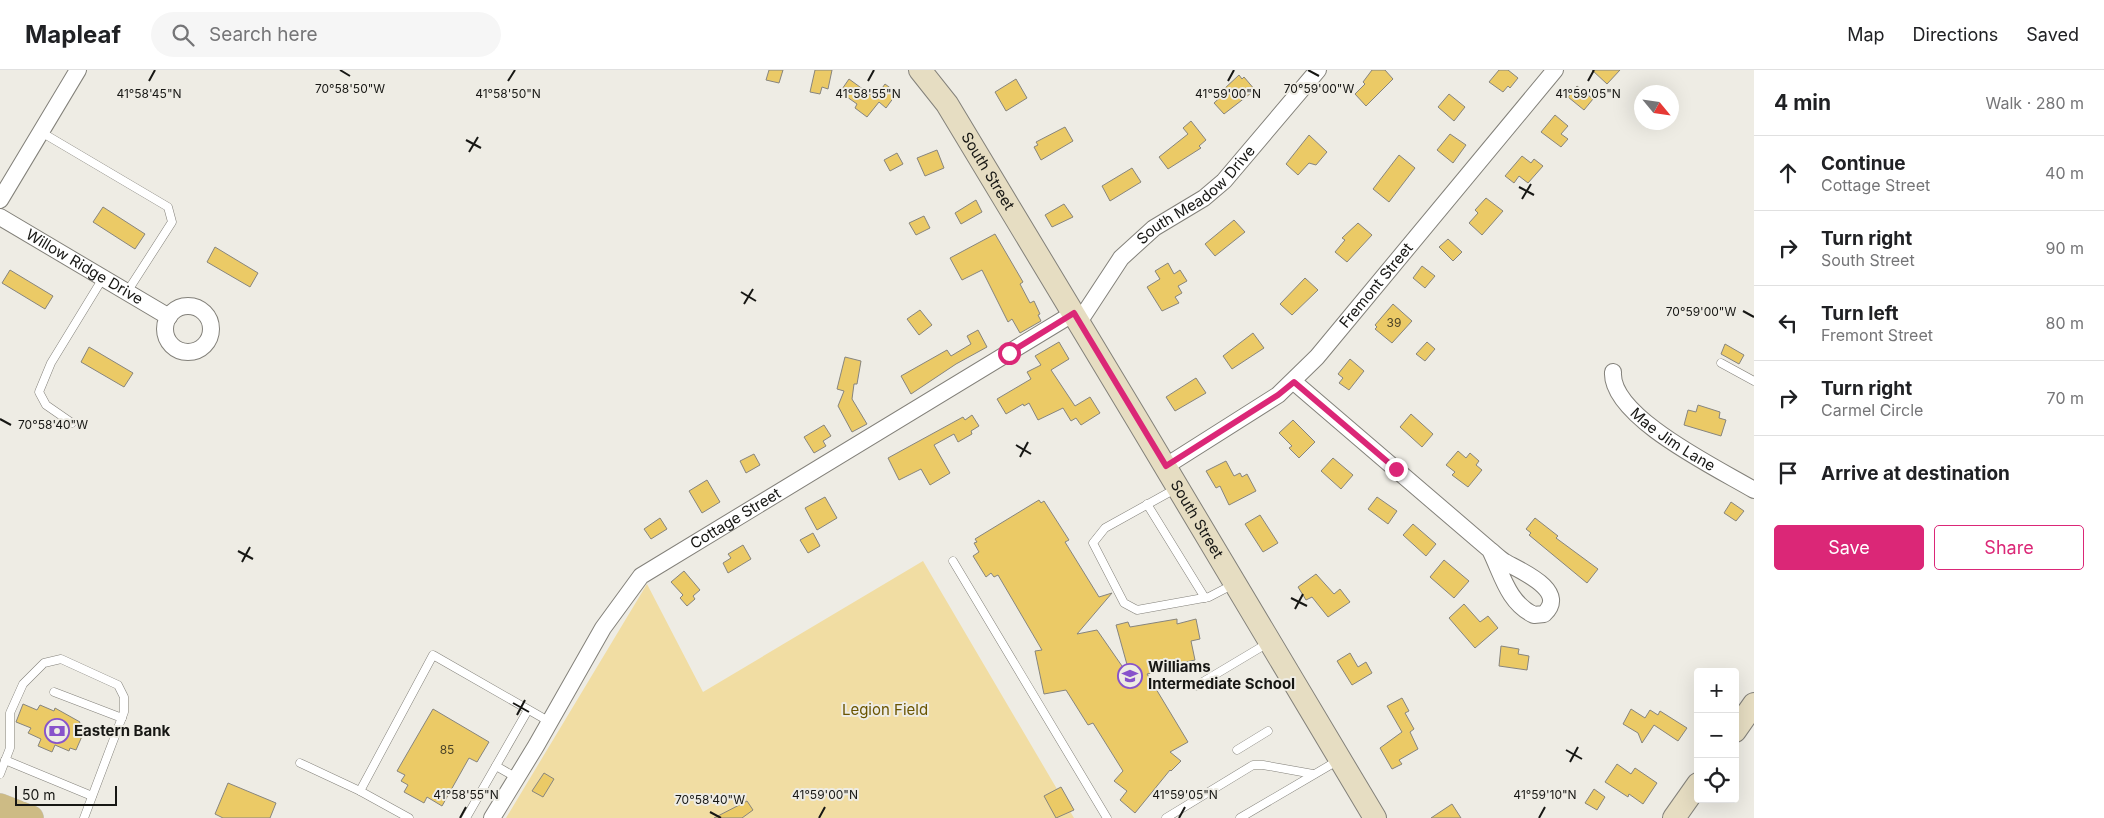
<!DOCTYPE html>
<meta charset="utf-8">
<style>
body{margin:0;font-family:Inter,sans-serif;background:#f6f6f6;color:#202124}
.controls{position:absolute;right:15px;bottom:15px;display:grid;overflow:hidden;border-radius:5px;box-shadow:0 5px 20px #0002}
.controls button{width:45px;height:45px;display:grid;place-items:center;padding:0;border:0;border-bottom:1px solid #e0e0e0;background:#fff;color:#202124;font:25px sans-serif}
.compass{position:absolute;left:1634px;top:15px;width:45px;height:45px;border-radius:50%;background:#fff;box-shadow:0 5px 20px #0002;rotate:119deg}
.scale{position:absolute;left:15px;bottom:12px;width:102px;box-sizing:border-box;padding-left:5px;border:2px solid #171714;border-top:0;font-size:14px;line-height:18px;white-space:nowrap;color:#171714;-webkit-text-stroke:4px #eeece4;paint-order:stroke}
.stop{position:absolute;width:15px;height:15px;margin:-11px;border:4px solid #db2777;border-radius:50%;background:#fff}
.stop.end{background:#db2777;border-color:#fff;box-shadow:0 1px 5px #0008}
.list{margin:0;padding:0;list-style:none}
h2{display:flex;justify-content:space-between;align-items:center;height:65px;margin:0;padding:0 20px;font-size:21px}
h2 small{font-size:16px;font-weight:400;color:#757577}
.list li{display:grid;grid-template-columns:32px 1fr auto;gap:15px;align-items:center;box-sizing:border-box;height:75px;padding:0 20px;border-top:1px solid #e0e0e0}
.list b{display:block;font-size:19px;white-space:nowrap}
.list p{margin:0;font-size:16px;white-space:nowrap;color:#757577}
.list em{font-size:16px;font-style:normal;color:#757577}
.actions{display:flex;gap:10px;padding:15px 20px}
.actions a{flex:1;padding:11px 0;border:1px solid #db2777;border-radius:5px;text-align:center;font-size:18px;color:#db2777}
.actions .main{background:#db2777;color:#fff}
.icon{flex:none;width:28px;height:28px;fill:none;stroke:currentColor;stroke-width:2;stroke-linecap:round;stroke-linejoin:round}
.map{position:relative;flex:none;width:1754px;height:748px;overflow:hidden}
header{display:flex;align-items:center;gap:30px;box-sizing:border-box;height:70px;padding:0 25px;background:#fff;border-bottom:1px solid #e0e0e0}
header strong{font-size:24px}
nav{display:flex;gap:28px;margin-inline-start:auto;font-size:18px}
.search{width:350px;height:45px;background:#f6f6f6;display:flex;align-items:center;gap:12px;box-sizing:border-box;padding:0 18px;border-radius:28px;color:#757577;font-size:19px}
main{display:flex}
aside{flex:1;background:#fff}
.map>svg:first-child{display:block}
</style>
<header>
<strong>Mapleaf</strong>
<div class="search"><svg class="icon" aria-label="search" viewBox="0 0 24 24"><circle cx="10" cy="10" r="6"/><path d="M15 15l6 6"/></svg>Search here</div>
<nav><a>Map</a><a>Directions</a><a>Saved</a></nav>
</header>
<main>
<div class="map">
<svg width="1754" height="748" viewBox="0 0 1754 748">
<rect width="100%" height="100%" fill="#eeece4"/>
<path fill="#f1dda3" d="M923,491L1074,748H506L647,514L703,622Z"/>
<g fill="#ebca66" stroke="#87857e">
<path d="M769,0H783L779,13L766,10Z"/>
<path d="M815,0H832L828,19L822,17L820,24L810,22Z"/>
<path d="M1372,0H1385L1393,9L1366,36L1355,24L1365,14L1363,12Z"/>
<path d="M1499,0H1508L1518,8L1510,18L1508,16L1503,22L1489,12Z"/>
<path d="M1592,0H1620L1607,14Z"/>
<path d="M1239,5L1242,9L1244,7L1255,20L1224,44L1214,33L1226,22L1224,19Z"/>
<path d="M849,9L875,28L885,14L897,23L886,38L879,32L867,47L855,38L857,34L840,22Z"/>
<path d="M1016,9L1027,28L1006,41L995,22Z"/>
<path d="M1577,16L1593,29L1584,40L1568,27Z"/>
<path d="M1449,24L1465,37L1454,51L1438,37Z"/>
<path d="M1555,45L1568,56L1561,64L1568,69L1561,77L1541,62Z"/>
<path d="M1191,51L1206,70L1199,76L1201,78L1168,99L1159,87L1188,64L1183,58Z"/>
<path d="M1065,57L1073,71L1041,90L1034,77L1038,75L1036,72Z"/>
<path d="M1450,64L1466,75L1453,93L1437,80Z"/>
<path d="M1309,65L1327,82L1316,95L1309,93L1298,105L1286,94Z"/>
<path d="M937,80L944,98L925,106L917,88Z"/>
<path d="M897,83L903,94L890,101L884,90Z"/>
<path d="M1399,85L1415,98L1389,132L1373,119Z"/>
<path d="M1522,86L1531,93L1534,89L1543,96L1528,113L1519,106L1514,113L1505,106Z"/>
<path d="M1132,98L1141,112L1110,131L1102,116Z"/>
<path d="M1486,128L1503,141L1482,165L1469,153L1478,143L1475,140Z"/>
<path d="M976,130L982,142L961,154L955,143Z"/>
<path d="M1064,134L1073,147L1052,157L1045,145Z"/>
<path d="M103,137L145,164L135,179L93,152Z"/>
<path d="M924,146L930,158L916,165L909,153Z"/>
<path d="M1234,150L1245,162L1215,186L1205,174Z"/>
<path d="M1358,153L1372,165L1347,192L1335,182L1345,170L1342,168Z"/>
<path d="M995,164L1023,212L1020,214L1030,233L1034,231L1040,244L1038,245L1041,251L1020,263L1012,249L1008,252L982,200L962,210L950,188Z"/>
<path d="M1448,169L1462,182L1453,191L1439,177Z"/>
<path d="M215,177L258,203L250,217L207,192Z"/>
<path d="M1168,193L1174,204L1180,200L1187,211L1178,216L1182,223L1175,227L1179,233L1162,241L1147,217L1160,209L1155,201Z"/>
<path d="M1422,196L1435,206L1425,218L1413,208Z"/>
<path d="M10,200L53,226L45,239L2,213Z"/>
<path d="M1305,208L1318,220L1292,245L1280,234Z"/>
<path d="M1393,234L1412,251L1392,273L1375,259L1377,257L1375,255Z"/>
<path d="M920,240L932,255L919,265L907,249Z"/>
<path d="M978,260L987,277L956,294L911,324L901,306L947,280L951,286L971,274L967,266Z"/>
<path d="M1253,263L1264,278L1232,299L1223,286Z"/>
<path d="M1059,272L1069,289L1051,300L1075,336L1090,327L1100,343L1081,355L1076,348L1071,351L1063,338L1038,350L1029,333L1024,336L1023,334L1006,344L997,329L1031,309L1027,302L1041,295L1035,286Z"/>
<path d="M1427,272L1435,279L1425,291L1416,284Z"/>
<path d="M1725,274L1744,285L1739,294L1721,284Z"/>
<path d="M89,277L133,303L124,317L81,292Z"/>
<path d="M845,287L861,291L857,314H854L852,329L867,354L852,362L838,336L844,321L837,319Z"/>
<path d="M1350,289L1364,301L1349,320L1339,313L1343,308L1338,304Z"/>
<path d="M1196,308L1206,323L1175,341L1166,327Z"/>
<path d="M1698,335L1720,342L1719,348L1726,350L1721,366L1684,355L1688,340L1696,342Z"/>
<path d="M1411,344L1433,364L1422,377L1400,357Z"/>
<path d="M972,345L979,356L971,361L972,364L958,372L954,364L934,375L950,403L930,415L921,399L899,410L888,388L963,347L965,350Z"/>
<path d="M1293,350L1315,372L1299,388L1289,378L1292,376L1279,363Z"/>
<path d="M824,355L831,366L823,371L826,376L814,383L804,367Z"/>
<path d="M1458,381L1466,388L1470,383L1479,391L1476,395L1482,400L1468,417L1452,405L1455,402L1446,395Z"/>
<path d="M754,384L760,395L746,403L740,391Z"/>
<path d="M1333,388L1353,405L1341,419L1321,401Z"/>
<path d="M1226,391L1234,406L1240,403L1242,407L1247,404L1256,421L1229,435L1220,416L1216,418L1206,401Z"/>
<path d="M707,410L720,432L702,443L689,421Z"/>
<path d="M825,427L837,448L817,460L805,438Z"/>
<path d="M1377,427L1397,441L1388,454L1368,439Z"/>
<path d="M1039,430L1041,433L1044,431L1069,470L1065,472L1099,527L1112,523L1077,564L1097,560L1131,609L1116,555L1128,552L1130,557L1177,549V554L1196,549L1200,569L1191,571L1195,590L1186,592L1188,596L1147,604L1188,672L1170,682L1181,691L1171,701L1170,700L1135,743L1120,730L1127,721L1114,711L1123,701L1093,653L1088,655L1066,620L1044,624L1035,581L1042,580L998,505L994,507L991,503L986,507L973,486L979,482L974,473L977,472L975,469Z"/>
<path d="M1731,432L1744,441L1736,451L1724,443Z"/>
<path d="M1260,445L1278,473L1263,482L1245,454Z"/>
<path d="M660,448L667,459L651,469L644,459Z"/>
<path d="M1535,448L1558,466L1556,468L1598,499L1587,513L1529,465L1531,463L1526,459Z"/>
<path d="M1413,454L1436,474L1426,486L1403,465Z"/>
<path d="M813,463L820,476L808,483L800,470Z"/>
<path d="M743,475L751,489L728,503L723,493L731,488L728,484Z"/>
<path d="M1444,490L1469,511L1454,528L1430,507Z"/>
<path d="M684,501L700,520L693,526L695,529L687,536L680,528L683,525L671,512Z"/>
<path d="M1316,504L1334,524L1340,519L1350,532L1328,547L1312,527L1306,530L1298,517Z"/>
<path d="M1464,534L1480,552L1488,546L1498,558L1475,578L1449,548Z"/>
<path d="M1501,576L1519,579L1518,584L1529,586L1527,600L1499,596Z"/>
<path d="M1350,583L1358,597L1366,592L1372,603L1352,615L1337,591Z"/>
<path d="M1402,628L1409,641L1405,643L1414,659L1410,662L1418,679L1399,690L1402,694L1392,699L1380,678L1402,662L1387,636Z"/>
<path d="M23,634L37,640L40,635L54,641L55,638L80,652L79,654L86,657L76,680L70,678L69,681L55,675L52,682L38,676L41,669L28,663L31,658L16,652Z"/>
<path d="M433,639L489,672L477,692L469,688L442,736L427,727L424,733L404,722L408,715L401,711L405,705L397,701Z"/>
<path d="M1631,639L1645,648L1650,640L1658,645L1660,641L1687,658L1678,671L1654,655L1642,673L1638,663L1623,654Z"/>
<path d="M1617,694L1631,704L1635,698L1657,713L1643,734L1629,724L1628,727L1605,712Z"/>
<path d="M544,703L554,709L543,727L532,721Z"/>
<path d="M228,713L276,733L270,748H223L215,744Z"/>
<path d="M1061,717L1074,740L1056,748L1044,726Z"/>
<path d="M1594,719L1605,727L1597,740L1585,733Z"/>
<path d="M747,731L753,740L742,748H714Z"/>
<path d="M1452,734L1461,748H1431Z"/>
</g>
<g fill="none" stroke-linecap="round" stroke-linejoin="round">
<defs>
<g id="lane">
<path d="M41,62L168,137L172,152L127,222"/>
<path d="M1721,293L1754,311"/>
<path d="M72,353L46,335L39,322L51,293L103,208"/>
<path d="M1177,418L1105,458L1093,473L1124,533L1137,540L1209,527L1234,514"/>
<path d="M1147,434L1205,528"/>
<path d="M953,491L1107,748"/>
<path d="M1196,616L1268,573"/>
<path d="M54,622L122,648"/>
<path d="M1237,680L1268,661"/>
<path d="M5,690L92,726"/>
<path d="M300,693L360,721"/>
<path d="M496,696L517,708"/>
<path d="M0,704L10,678V643L23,614L44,593L61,589L118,615L124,627V642L84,748"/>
<path d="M409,748L360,721L433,585L550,652"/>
<path d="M466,748L528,640"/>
<path d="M1166,748L1253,695H1263L1313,704"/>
<path d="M1240,748L1337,691"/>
</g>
<g id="street">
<path d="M0,130L78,0"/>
<path id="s1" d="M0,147L169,247"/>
<circle cx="188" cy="259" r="23"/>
<path id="s2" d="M1079,252L1121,188L1154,158L1204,128L1224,111L1318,0"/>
<path id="s3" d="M1613,302C1610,347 1719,399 1754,420"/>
<path d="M1294,312L1490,480C1502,504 1508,533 1534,545L1544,544C1569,521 1521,501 1505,492C1500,489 1495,484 1490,480"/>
<path id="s4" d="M1166,396L1278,325L1317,287L1555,0"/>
<path id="s5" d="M492,748L536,676L603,558L641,506L1074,243"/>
</g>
<g id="secondary">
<path id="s6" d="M920,0L947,34C1091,271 1233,510 1375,748"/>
<path d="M1735,661L1754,634"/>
<path d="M1674,748L1698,714"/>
</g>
<path id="primary" d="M0,736L31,748"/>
</defs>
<use href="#lane" stroke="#83817a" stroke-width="9"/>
<use href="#street" stroke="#83817a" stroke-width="18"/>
<use href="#secondary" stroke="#83817a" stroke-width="24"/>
<use href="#primary" stroke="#c7c7c7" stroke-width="26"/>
<use href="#lane" stroke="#fff" stroke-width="8"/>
<use href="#street" stroke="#fff" stroke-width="16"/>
<use href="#secondary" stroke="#e6ddc2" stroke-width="22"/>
<use href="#primary" stroke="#cdbb85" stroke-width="25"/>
</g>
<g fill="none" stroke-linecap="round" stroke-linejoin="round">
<path stroke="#db2777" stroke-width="6" d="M1009,283L1074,243L1166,396L1278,325L1294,312L1396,399"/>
</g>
<path fill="none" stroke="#171714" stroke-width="2" d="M340,0L350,6M1308,0L1319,6M149,11L155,0M508,11L515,0M868,11L874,0M1228,11L1234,0M1588,11L1594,0M466,70L481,78M469,82L478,67M1519,117L1534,125M1522,129L1531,114M741,222L756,231M744,234L753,219M1743,241L1754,247M0,349L11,355M1016,375L1031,384M1020,387L1028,372M238,481L253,489M242,492L250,477M1291,528L1307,536M1295,539L1303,524M513,633L529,642M517,645L525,630M1566,680L1582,689M1570,692L1578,677M710,742L721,748M460,748L466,737M819,748L825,737M1179,748L1185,737M1539,748L1545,737"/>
<defs>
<symbol id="school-ring" viewBox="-11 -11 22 22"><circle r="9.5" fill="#eeece4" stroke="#8853cb" stroke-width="1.5"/><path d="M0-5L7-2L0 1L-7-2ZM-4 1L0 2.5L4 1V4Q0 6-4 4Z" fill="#8853cb"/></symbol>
<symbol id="bank-ring" viewBox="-11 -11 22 22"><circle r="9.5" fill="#eeece4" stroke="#8853cb" stroke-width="1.5"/><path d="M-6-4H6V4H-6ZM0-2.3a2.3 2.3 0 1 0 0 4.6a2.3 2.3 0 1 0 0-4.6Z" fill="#8853cb"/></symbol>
</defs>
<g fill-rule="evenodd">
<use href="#school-ring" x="1116" y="592" width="28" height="28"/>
<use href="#bank-ring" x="43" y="647" width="28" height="28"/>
</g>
<g text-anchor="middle" stroke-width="4" stroke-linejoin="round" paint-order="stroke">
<g font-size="12" fill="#4c4428">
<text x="1394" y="257">39</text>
<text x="447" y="684">85</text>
</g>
<g font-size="15" fill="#171714" stroke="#eeece4">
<text dy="5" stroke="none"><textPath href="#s6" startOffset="122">South Street</textPath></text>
<text dy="5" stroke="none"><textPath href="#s2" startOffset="175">South Meadow Drive</textPath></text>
<text dy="5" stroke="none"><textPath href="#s1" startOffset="98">Willow Ridge Drive</textPath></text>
<text dy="5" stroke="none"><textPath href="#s4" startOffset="280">Fremont Street</textPath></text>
<text dy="5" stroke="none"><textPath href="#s3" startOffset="94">Mae Jim Lane</textPath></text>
<text dy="5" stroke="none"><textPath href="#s5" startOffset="395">Cottage Street</textPath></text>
<text dy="5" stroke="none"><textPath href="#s6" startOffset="528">South Street</textPath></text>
</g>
<g font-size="15" font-weight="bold" fill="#171714" stroke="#eeece4" text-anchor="start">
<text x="1148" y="602">Williams<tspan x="1148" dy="17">Intermediate School</tspan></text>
<text x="74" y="666">Eastern Bank</text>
</g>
<g font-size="15" fill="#6a5401" stroke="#eeece4">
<text x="885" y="645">Legion Field</text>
</g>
</g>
<g font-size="12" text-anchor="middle" fill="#171714" stroke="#eeece4" stroke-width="4" stroke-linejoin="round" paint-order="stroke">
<text x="350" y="23">70°58'50"W</text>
<text x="1319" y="23">70°59'00"W</text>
<text x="149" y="28">41°58'45"N</text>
<text x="508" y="28">41°58'50"N</text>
<text x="868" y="28">41°58'55"N</text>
<text x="1228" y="28">41°59'00"N</text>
<text x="1588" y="28">41°59'05"N</text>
<text x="1701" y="246">70°59'00"W</text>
<text x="53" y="359">70°58'40"W</text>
<text x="466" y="729">41°58'55"N</text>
<text x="825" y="729">41°59'00"N</text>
<text x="1185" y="729">41°59'05"N</text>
<text x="1545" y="729">41°59'10"N</text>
<text x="710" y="734">70°58'40"W</text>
</g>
</svg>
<div class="controls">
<button>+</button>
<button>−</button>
<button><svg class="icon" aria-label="locate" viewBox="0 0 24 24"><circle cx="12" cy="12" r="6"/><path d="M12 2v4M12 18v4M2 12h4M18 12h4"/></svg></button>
</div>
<svg class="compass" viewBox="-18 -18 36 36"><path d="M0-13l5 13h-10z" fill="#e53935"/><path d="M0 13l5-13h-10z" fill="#757577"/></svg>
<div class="scale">50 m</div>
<div class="stop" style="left:1009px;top:283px"></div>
<div class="stop end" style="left:1396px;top:399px"></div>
</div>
<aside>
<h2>4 min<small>Walk · 280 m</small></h2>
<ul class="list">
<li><svg class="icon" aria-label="ahead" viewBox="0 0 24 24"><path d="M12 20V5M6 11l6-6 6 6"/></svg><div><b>Continue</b><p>Cottage Street</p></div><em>40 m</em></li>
<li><svg class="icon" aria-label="right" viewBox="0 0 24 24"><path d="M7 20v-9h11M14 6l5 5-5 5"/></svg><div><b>Turn right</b><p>South Street</p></div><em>90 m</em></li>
<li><svg class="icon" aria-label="left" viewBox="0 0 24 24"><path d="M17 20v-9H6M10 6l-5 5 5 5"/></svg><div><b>Turn left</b><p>Fremont Street</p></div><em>80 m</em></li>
<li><svg class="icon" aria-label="right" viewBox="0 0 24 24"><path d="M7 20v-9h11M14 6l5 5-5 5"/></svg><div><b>Turn right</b><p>Carmel Circle</p></div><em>70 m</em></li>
<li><svg class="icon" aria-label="arrive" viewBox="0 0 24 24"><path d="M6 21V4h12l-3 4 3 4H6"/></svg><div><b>Arrive at destination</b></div></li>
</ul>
<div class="actions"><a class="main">Save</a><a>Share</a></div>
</aside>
</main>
